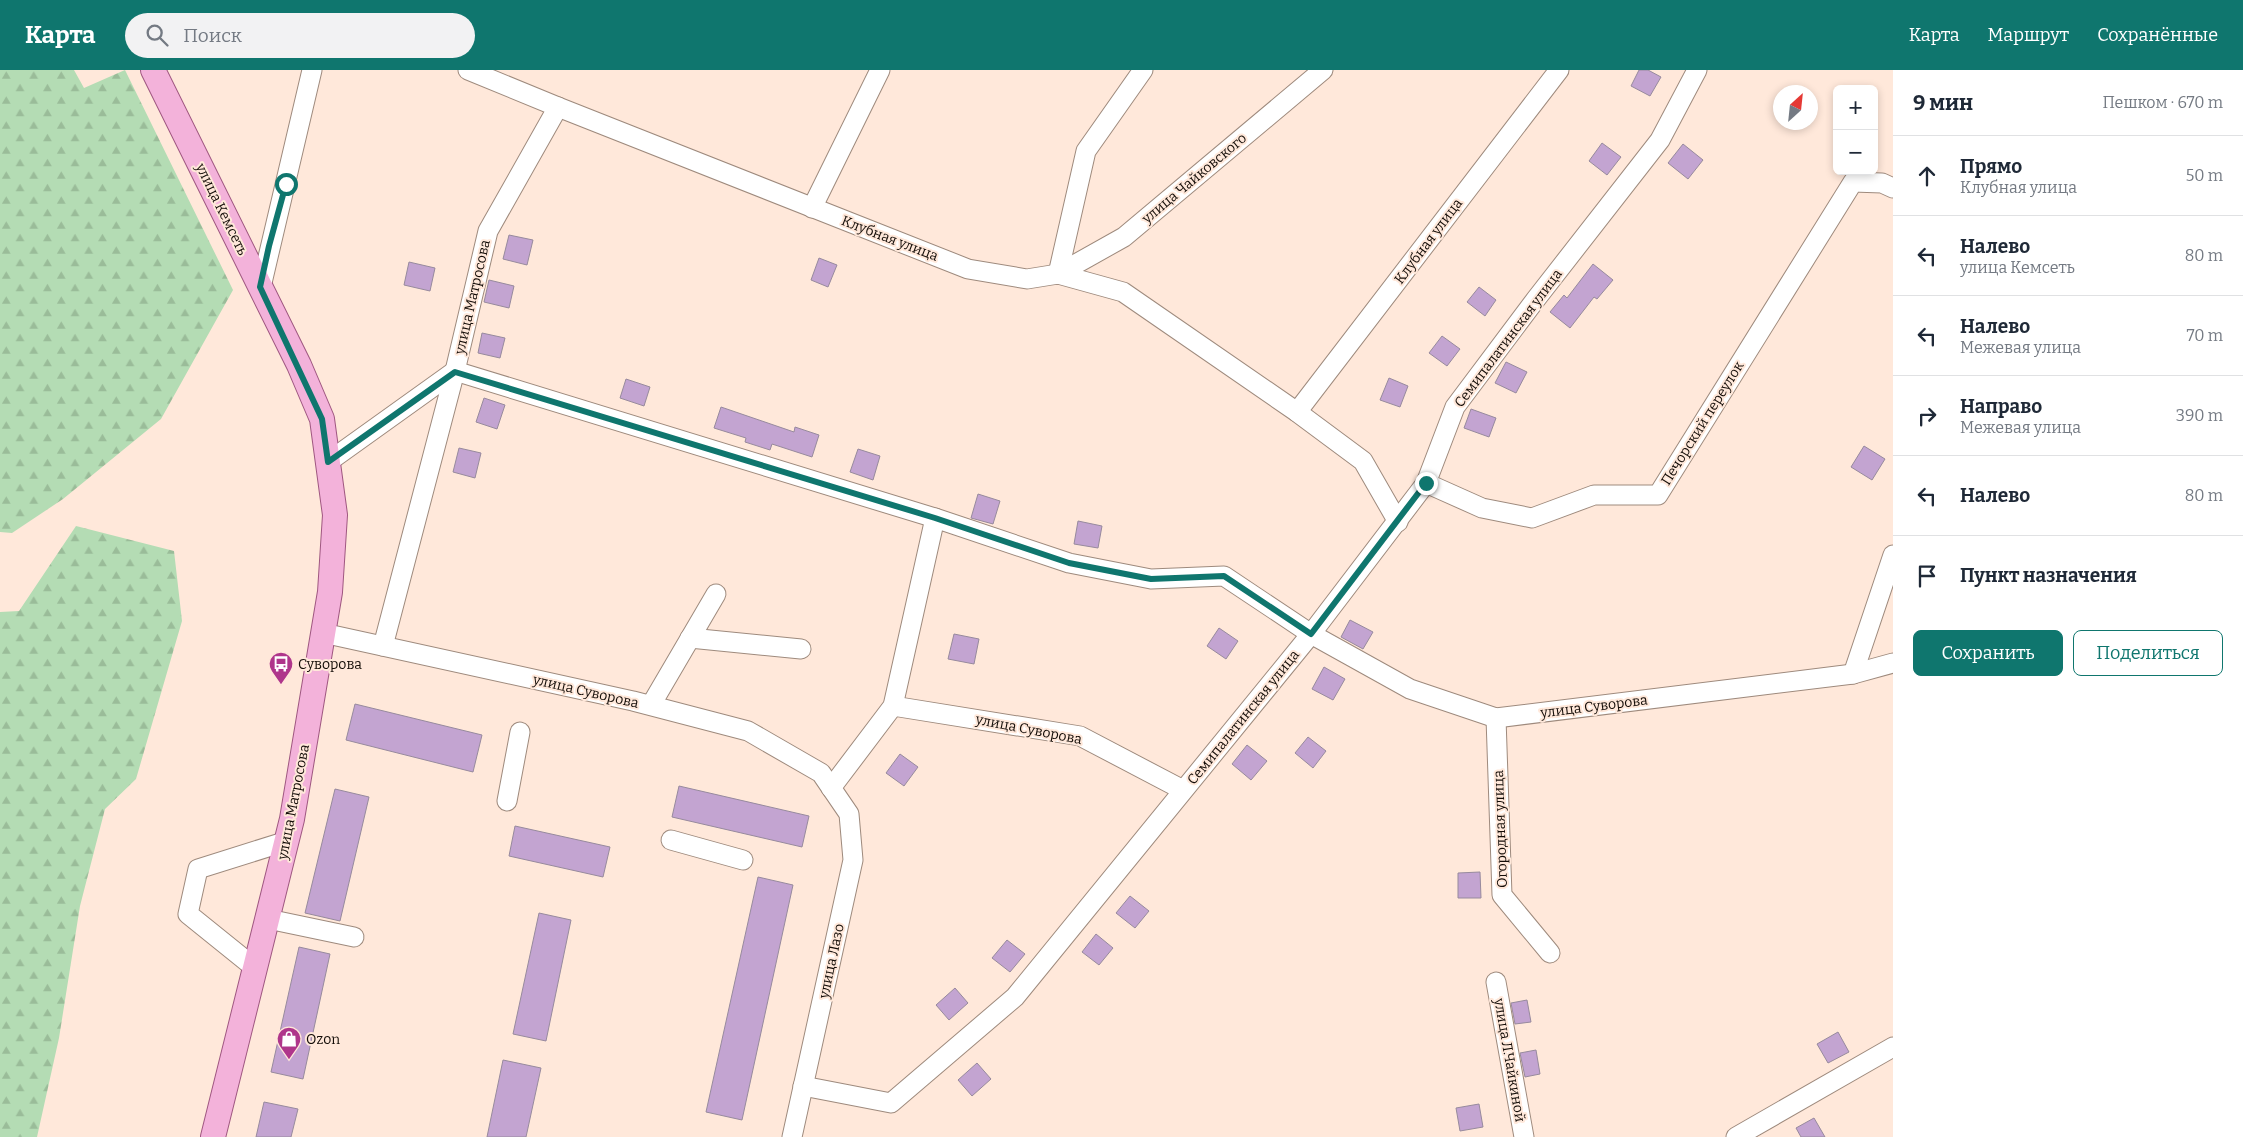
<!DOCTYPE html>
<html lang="ru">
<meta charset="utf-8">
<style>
body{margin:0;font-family:Bitter,serif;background:#f2f2f3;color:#1f2937}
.controls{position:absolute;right:15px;top:15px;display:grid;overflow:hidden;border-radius:8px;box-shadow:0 2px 8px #0003}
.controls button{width:45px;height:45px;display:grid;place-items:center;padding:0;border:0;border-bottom:1px solid #e0e1e3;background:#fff;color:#1f2937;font:25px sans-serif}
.compass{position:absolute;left:1773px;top:15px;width:45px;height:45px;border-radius:50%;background:#fff;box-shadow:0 2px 8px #0003;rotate:27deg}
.stop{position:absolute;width:15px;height:15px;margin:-11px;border:4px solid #0f766e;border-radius:50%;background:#fff}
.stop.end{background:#0f766e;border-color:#fff;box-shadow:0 1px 5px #0008}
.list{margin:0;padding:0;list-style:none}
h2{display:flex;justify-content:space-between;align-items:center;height:65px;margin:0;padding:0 20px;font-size:21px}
h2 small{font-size:16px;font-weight:400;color:#747a83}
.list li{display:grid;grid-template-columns:32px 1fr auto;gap:15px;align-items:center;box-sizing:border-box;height:80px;padding:0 20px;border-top:1px solid #e0e1e3}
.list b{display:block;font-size:19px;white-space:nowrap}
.list p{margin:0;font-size:16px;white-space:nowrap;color:#747a83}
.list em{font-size:16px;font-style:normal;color:#747a83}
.actions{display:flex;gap:10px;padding:15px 20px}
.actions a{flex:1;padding:11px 0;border:1px solid #0f766e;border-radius:8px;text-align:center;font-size:18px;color:#0f766e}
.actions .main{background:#0f766e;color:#fff}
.icon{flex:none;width:28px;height:28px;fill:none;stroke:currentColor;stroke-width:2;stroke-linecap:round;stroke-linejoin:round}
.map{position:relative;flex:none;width:1893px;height:1067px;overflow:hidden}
header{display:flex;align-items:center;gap:30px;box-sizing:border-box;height:70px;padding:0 25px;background:#0f766e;color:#fff}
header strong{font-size:24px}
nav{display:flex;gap:28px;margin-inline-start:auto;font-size:18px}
.search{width:350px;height:45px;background:#f2f2f3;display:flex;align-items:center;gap:12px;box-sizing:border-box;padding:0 18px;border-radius:28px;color:#747a83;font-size:19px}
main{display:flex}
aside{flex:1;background:#fff}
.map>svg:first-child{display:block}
</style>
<header>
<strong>Карта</strong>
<div class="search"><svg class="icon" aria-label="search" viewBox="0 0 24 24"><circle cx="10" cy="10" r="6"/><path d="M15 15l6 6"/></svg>Поиск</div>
<nav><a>Карта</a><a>Маршрут</a><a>Сохранённые</a></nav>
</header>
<main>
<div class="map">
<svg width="1893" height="1067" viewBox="0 0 1893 1067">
<defs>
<pattern id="forest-firs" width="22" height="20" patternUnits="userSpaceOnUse" patternTransform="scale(1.25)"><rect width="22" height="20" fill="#b4dcb4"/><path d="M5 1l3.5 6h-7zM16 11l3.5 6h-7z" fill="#9abc99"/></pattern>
</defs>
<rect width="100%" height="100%" fill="#ffe8da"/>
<g fill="url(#forest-firs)">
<path d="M0,0H74L84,18L125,0L233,220L161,349L63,429L12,463L0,462Z"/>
<path d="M76,456L174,481L182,551L136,709L105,739L80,836L59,968L37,1067H0V542L19,541Z"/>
</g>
<g fill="#c3a4d1" stroke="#978a9d">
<path d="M1639,0H1648L1661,7L1650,26L1631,16Z"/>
<path d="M1602,73L1621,87L1607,105L1589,91Z"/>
<path d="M1683,74L1703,90L1688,109L1668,93Z"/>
<path d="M509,165L533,170L527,195L503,189Z"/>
<path d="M819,188L837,195L828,217L811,210Z"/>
<path d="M409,192L435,198L430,221L404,215Z"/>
<path d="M1593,194L1613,210L1597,229L1594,227L1570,258L1550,242L1564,225L1567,228Z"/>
<path d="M489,210L514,216L509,238L484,232Z"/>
<path d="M1479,217L1496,230L1485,246L1467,232Z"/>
<path d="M482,263L505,268L500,288L478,283Z"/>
<path d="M1442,266L1460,279L1447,296L1429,283Z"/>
<path d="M1506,292L1527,302L1516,323L1495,313Z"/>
<path d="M1389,308L1408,316L1400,337L1380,330Z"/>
<path d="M626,309L650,317L644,336L620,328Z"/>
<path d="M484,328L505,335L497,359L476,352Z"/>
<path d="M721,337L794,362L795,357L819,365L812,387L772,374L770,380L745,372L746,368L714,358Z"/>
<path d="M1471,339L1496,348L1489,367L1464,358Z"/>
<path d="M1864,376L1885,389L1872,410L1851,397Z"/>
<path d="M459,378L481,383L475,408L453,402Z"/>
<path d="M858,379L880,386L873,410L850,402Z"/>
<path d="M978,424L1000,431L993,454L971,448Z"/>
<path d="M1078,451L1102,456L1098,478L1074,474Z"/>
<path d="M1350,550L1373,562L1363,579L1341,567Z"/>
<path d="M1219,558L1238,571L1226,589L1207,576Z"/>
<path d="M954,564L979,569L974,594L948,589Z"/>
<path d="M1324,597L1345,609L1333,630L1312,619Z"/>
<path d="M355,634L482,665L473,702L346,670Z"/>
<path d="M1308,667L1326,681L1313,698L1295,683Z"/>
<path d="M1247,675L1267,691L1251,710L1232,694Z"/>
<path d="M900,684L918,697L904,716L886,703Z"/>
<path d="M679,716L809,746L802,777L672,747Z"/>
<path d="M335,719L369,727L340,851L305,843Z"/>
<path d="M515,756L610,777L603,807L509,786Z"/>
<path d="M1480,802L1481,828H1458V803Z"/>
<path d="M758,807L793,815L742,1050L706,1042Z"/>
<path d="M1130,826L1149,841L1135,858L1116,843Z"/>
<path d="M539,843L571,850L546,971L513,964Z"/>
<path d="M1096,864L1113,878L1099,895L1082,882Z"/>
<path d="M1007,870L1025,884L1010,902L992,888Z"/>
<path d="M299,877L330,884L303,1009L271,1002Z"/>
<path d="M955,918L968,933L949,950L936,935Z"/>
<path d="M1527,930L1531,952L1515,954L1511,933Z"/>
<path d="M1838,962L1849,982L1828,993L1817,974Z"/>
<path d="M1536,980L1540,1004L1525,1007L1520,983Z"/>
<path d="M503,990L541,998L526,1067H487Z"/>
<path d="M977,993L991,1009L972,1026L958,1010Z"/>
<path d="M264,1032L298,1039L291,1067H256Z"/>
<path d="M1479,1034L1483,1057L1460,1061L1456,1038Z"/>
<path d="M1814,1048L1825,1067H1801L1796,1058Z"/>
</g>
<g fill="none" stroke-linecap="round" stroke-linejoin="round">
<defs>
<g id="minor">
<path d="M468,0L558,37L968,199L1027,209L1058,204L1123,222L1297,342L1363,391L1398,452"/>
<path d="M812,138L880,0"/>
<path d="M1058,204L1124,167L1323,0"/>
<path d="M1058,204L1086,81L1143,0"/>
<path d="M261,217L312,0"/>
<path d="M1297,342L1559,0"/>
<path d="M328,392L455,301L935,448L1069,493L1151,509L1224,506L1311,564L1410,619L1496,648L1853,604L1893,593"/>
<path d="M1426,413L1482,438L1532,448L1594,425H1658L1853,112L1882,113L1893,118"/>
<path d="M323,563L633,631L748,661L821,703L849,744L853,790L792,1067"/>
<path d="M690,568L801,579"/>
<path d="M383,576L455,301L488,161L558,37"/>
<path d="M1853,604L1893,485"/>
<path d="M651,635L716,524"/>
<path d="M893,636L1080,666L1183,720"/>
<path d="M1496,648L1502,825L1550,883"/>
<path d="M831,718L893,636L935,448"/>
<path d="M507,731L520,662"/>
<path d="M671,770L743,790"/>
<path d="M268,849L354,867"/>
<path d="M255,898L188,844L198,799L287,771"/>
<path d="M1496,912L1524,1067"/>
<path d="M803,1016L891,1033L1015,927L1311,564L1426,413L1455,337L1536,229L1660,70L1697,0"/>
<path d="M1736,1067L1893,977"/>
</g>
<path id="major" d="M153,0L299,295L322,349L335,445L330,522L292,749L213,1067"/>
</defs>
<use href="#minor" stroke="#9e8a7d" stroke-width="21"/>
<use href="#major" stroke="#9f5780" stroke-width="26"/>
<use href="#minor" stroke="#fff" stroke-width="19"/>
<use href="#major" stroke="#f3b2da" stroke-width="24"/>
</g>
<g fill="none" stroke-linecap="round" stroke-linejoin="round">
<path stroke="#0f766e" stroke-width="6" d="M286,114L269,176L260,217L322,349L328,392L455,302L935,448L1069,493L1151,509L1224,506L1311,564L1426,413"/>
</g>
<defs>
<symbol id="bus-pin" viewBox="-11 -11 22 30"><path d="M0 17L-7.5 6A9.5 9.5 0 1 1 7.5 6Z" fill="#af368b" stroke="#ffe8da"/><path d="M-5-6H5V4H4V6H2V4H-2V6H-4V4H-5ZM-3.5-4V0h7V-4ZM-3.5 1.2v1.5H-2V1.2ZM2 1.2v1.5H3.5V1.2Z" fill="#fff"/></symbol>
<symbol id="shop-pin" viewBox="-11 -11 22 30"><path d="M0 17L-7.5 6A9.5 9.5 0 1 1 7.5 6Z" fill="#af368b" stroke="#ffe8da"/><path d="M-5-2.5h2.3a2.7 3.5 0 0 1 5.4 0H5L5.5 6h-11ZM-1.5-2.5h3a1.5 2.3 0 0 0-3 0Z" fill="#fff"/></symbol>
</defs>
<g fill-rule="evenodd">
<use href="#bus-pin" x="267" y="580" width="28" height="38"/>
<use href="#shop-pin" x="275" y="955" width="28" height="38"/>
</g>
<g text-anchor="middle" stroke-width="4" stroke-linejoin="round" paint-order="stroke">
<g font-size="14" fill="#130c07" stroke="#ffe8da">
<text transform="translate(1194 108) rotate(-40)" y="5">улица Чайковского</text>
<text transform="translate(222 139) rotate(64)" y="5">улица Кемсеть</text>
<text transform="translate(890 168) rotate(21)" y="5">Клубная улица</text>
<text transform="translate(1428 171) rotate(-53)" y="5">Клубная улица</text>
<text transform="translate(472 227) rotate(-77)" y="5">улица Матросова</text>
<text transform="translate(1508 268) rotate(-53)" y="5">Семипалатинская улица</text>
<text transform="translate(1702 353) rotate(-58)" y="5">Печорский переулок</text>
<text transform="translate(586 621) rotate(13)" y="5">улица Суворова</text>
<text transform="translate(1594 636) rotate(-7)" y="5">улица Суворова</text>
<text transform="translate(1243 647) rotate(-51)" y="5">Семипалатинская улица</text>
<text transform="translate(1029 659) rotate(11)" y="5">улица Суворова</text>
<text transform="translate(293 732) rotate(-79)" y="5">улица Матросова</text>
<text transform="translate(1500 759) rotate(-92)" y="5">Огородная улица</text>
<text transform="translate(831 891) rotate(-78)" y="5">улица Лазо</text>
<text transform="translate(1510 990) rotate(80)" y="5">улица Л.Чайкиной</text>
</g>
<g font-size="14" fill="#130c07" stroke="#ffe8da" text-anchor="start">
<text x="298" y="599">Суворова</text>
<text x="306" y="974">Ozon</text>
</g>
</g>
</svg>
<div class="controls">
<button>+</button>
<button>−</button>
</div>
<svg class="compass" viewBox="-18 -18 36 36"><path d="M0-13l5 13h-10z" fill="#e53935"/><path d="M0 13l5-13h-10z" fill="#747a83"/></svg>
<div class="stop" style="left:286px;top:114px"></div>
<div class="stop end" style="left:1426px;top:413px"></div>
</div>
<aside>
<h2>9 мин<small>Пешком · 670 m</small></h2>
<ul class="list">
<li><svg class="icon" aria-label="ahead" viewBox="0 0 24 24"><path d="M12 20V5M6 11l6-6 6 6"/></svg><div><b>Прямо</b><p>Клубная улица</p></div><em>50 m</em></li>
<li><svg class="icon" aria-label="left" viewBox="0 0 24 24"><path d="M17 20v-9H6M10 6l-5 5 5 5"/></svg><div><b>Налево</b><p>улица Кемсеть</p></div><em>80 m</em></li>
<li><svg class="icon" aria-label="left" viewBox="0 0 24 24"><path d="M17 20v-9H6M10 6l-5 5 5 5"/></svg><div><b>Налево</b><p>Межевая улица</p></div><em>70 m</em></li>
<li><svg class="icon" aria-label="right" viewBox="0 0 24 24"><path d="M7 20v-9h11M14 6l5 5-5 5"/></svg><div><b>Направо</b><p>Межевая улица</p></div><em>390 m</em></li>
<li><svg class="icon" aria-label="left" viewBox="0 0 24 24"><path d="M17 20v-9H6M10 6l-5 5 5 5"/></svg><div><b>Налево</b></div><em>80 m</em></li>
<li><svg class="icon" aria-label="arrive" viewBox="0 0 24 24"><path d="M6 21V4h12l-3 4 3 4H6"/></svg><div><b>Пункт назначения</b></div></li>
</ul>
<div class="actions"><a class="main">Сохранить</a><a>Поделиться</a></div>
</aside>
</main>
